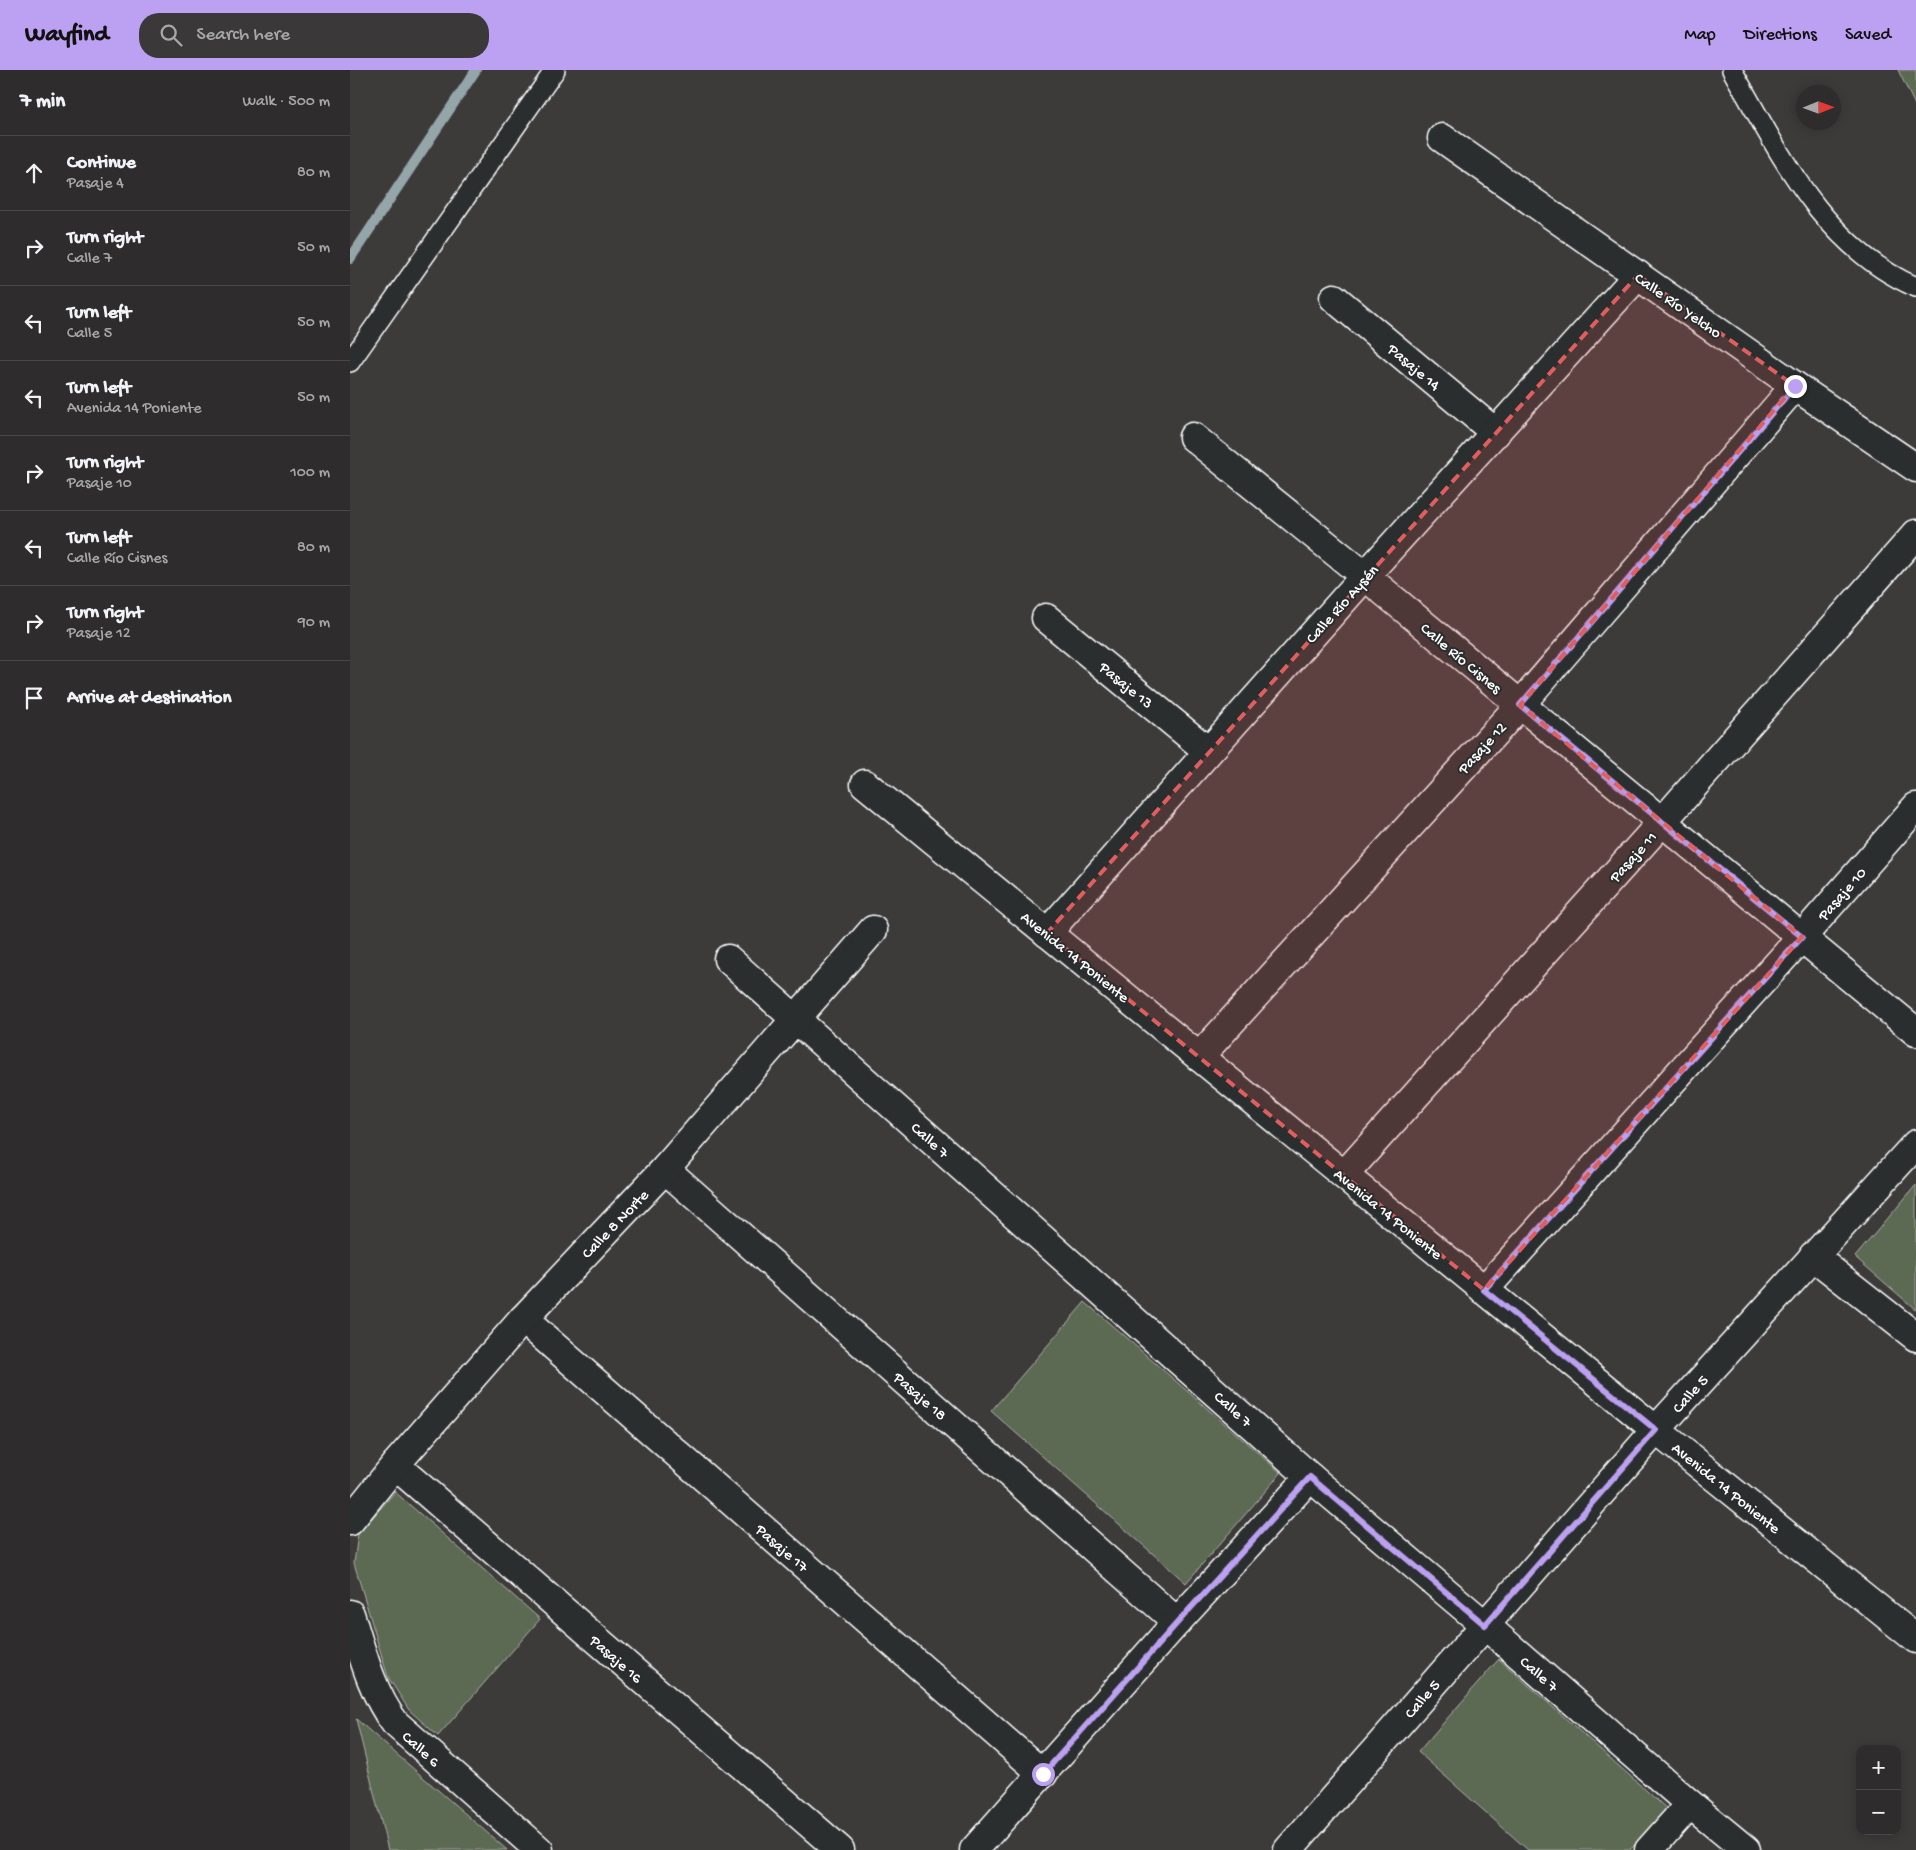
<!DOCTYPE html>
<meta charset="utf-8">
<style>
body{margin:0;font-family:"Gochi Hand",sans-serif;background:#3a3838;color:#f1f3f6}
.controls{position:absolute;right:15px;bottom:15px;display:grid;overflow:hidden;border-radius:10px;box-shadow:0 2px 12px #0003}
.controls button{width:45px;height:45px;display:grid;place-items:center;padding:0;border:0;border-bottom:1px solid #494848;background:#2e2c2c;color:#f1f3f6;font:25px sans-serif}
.compass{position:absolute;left:1446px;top:15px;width:45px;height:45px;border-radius:50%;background:#2e2c2c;box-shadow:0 2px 12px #0003;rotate:89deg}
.stop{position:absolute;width:15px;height:15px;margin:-11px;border:4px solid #bca0f2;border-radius:50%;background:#fff}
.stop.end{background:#bca0f2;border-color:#fff;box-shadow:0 1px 5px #0008}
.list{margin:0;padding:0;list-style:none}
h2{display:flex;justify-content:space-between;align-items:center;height:65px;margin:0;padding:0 20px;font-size:21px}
h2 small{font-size:16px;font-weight:400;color:#a7a7a9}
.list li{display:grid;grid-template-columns:32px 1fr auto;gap:15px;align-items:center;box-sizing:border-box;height:75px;padding:0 20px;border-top:1px solid #494848}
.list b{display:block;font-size:19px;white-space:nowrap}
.list p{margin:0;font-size:16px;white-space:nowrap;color:#a7a7a9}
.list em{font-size:16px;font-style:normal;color:#a7a7a9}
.icon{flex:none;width:28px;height:28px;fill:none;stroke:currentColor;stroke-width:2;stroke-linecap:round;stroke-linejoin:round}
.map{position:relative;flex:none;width:1566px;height:1780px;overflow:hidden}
header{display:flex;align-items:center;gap:30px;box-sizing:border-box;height:70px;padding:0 25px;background:#bca0f2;color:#111}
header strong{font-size:24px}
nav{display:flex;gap:28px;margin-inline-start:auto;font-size:18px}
.search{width:350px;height:45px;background:#3a3838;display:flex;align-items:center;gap:12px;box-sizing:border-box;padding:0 18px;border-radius:20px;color:#a7a7a9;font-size:19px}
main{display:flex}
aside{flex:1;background:#2e2c2c}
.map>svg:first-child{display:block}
</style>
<header>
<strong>Wayfind</strong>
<div class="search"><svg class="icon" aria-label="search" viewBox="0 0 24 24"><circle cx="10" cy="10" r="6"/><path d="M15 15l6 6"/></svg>Search here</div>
<nav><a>Map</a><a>Directions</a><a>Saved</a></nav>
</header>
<main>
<aside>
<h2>7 min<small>Walk · 500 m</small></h2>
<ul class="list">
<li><svg class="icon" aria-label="ahead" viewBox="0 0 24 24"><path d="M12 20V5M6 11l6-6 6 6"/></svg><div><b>Continue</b><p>Pasaje 4</p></div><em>80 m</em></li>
<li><svg class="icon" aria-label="right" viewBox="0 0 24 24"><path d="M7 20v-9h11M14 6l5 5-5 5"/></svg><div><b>Turn right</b><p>Calle 7</p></div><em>50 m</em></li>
<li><svg class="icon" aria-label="left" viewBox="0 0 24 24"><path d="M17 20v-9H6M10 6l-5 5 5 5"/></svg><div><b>Turn left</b><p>Calle 5</p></div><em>50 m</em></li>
<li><svg class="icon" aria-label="left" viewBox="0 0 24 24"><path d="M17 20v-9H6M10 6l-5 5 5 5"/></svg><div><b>Turn left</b><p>Avenida 14 Poniente</p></div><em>50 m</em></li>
<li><svg class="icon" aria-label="right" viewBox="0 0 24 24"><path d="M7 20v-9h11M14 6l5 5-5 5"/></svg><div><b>Turn right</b><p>Pasaje 10</p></div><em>100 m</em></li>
<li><svg class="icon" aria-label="left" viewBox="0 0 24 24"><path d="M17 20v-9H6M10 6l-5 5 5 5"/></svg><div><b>Turn left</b><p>Calle Río Cisnes</p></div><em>80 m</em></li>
<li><svg class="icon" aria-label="right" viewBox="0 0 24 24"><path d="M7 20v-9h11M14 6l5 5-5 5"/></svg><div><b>Turn right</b><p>Pasaje 12</p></div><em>90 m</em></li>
<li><svg class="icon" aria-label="arrive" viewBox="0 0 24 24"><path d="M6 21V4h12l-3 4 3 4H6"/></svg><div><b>Arrive at destination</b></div></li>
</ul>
</aside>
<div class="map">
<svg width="1566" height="1780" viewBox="0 0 1566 1780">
<rect width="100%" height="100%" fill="#3d3a3a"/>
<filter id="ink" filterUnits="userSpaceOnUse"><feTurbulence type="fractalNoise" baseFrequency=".02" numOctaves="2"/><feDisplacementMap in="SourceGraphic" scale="10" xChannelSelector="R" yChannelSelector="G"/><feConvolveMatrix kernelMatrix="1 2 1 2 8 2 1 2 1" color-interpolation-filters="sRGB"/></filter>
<g filter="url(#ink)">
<g fill="#5b6952" stroke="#adb4a8">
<path d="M1548,0H1566V37Z"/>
<path d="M1566,1115V1238L1565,1239L1505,1187Z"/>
<path d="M735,1232L931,1403L836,1513L641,1341Z"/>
<path d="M45,1422L190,1549L88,1666L59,1640L38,1607L4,1493L8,1464Z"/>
<path d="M1149,1589L1317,1739L1280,1780H1178L1068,1682Z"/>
<path d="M6,1649L157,1780H38Z"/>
</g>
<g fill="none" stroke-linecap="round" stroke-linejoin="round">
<path stroke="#94a6aa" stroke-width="10" d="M0,189L126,0"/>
<defs>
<g id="service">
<path d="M1382,0C1429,82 1474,178 1566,217"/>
<path d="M0,292L205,0"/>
</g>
<g id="minor">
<path d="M1092,68L1445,316L1566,398"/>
<path d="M984,228L1146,363"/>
<path d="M843,367L1015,506L1566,962"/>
<path d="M696,548L858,681"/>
<path d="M515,714L1306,1360L1566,1074"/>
<path d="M697,863L1015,506L1288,205"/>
<path d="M378,889L960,1407L1135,1555L1340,1734L1396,1780"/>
<path d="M849,987L1170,635L1445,316"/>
<path d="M315,1099L827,1552"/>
<path d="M994,1105L1312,752L1566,464"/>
<path d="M1463,1186L1566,1267"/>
<path d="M1134,1220L1452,867L1566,737"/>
<path d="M173,1249L693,1704"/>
<path d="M45,1395L490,1780"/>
<path d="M0,1451L45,1395L173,1249L315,1099L523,860"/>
<path d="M0,1544C12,1582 21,1621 45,1653L189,1780"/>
<path d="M624,1780L827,1552L960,1407"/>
<path d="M1299,1780L1340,1734"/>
</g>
<path id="tertiary" d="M938,1780L1306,1360L1566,1569"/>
</defs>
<use href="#service" stroke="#fff" stroke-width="22"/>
<use href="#minor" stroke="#fff" stroke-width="31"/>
<use href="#tertiary" stroke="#fff" stroke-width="31"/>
<use href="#service" stroke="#2a2d2e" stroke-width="19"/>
<use href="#minor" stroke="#2a2d2e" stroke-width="28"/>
<use href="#tertiary" stroke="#2a2d2e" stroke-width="28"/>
</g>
</g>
<g fill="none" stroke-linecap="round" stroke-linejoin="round" filter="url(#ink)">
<path stroke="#bca0f2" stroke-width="6" d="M693,1704L828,1552L960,1407L1135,1555L1306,1360L1134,1220L1452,867L1170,635L1445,316"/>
</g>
<path fill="#e05e5e" fill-opacity="0.2" stroke="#e05e5e" stroke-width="4" stroke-dasharray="10 6" stroke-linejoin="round" d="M1288,205L1445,316L1170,635L1452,867L1134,1220L697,863Z"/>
<g text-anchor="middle" stroke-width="4" stroke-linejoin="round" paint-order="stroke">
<g font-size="16" fill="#fff" stroke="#2a2d2e">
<text transform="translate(1329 234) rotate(35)" y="6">Calle Río Yelcho</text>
<text transform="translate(1065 296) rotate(40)" y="6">Pasaje 14</text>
<text transform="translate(991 533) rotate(-48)" y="6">Calle Río Aysén</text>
<text transform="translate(1112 587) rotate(40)" y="6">Calle Río Cisnes</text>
<text transform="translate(777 614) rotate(39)" y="6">Pasaje 13</text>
<text transform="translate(1131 677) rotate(-48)" y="6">Pasaje 12</text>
<text transform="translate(1282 786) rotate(-48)" y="6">Pasaje 11</text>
<text transform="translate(1491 823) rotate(-49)" y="6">Pasaje 10</text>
<text transform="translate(726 886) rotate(39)" y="6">Avenida 14 Poniente</text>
<text transform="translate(581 1069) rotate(42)" y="6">Calle 7</text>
<text transform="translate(1039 1143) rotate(39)" y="6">Avenida 14 Poniente</text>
<text transform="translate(264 1153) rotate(-46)" y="6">Calle 8 Norte</text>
<text transform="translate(1339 1323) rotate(-48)" y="6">Calle 5</text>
<text transform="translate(571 1325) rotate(41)" y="6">Pasaje 18</text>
<text transform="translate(884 1338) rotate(42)" y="6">Calle 7</text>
<text transform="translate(1377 1417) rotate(39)" y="6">Avenida 14 Poniente</text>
<text transform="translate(433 1477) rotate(41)" y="6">Pasaje 17</text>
<text transform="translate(267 1588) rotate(41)" y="6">Pasaje 16</text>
<text transform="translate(1190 1603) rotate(41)" y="6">Calle 7</text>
<text transform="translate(1071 1628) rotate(-49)" y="6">Calle 5</text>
<text transform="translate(72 1678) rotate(42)" y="6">Calle 6</text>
</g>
</g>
</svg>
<div class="controls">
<button>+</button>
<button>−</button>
</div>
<svg class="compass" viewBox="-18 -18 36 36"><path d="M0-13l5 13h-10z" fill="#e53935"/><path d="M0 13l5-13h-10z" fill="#a7a7a9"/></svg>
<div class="stop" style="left:693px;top:1704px"></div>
<div class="stop end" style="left:1445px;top:316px"></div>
</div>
</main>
